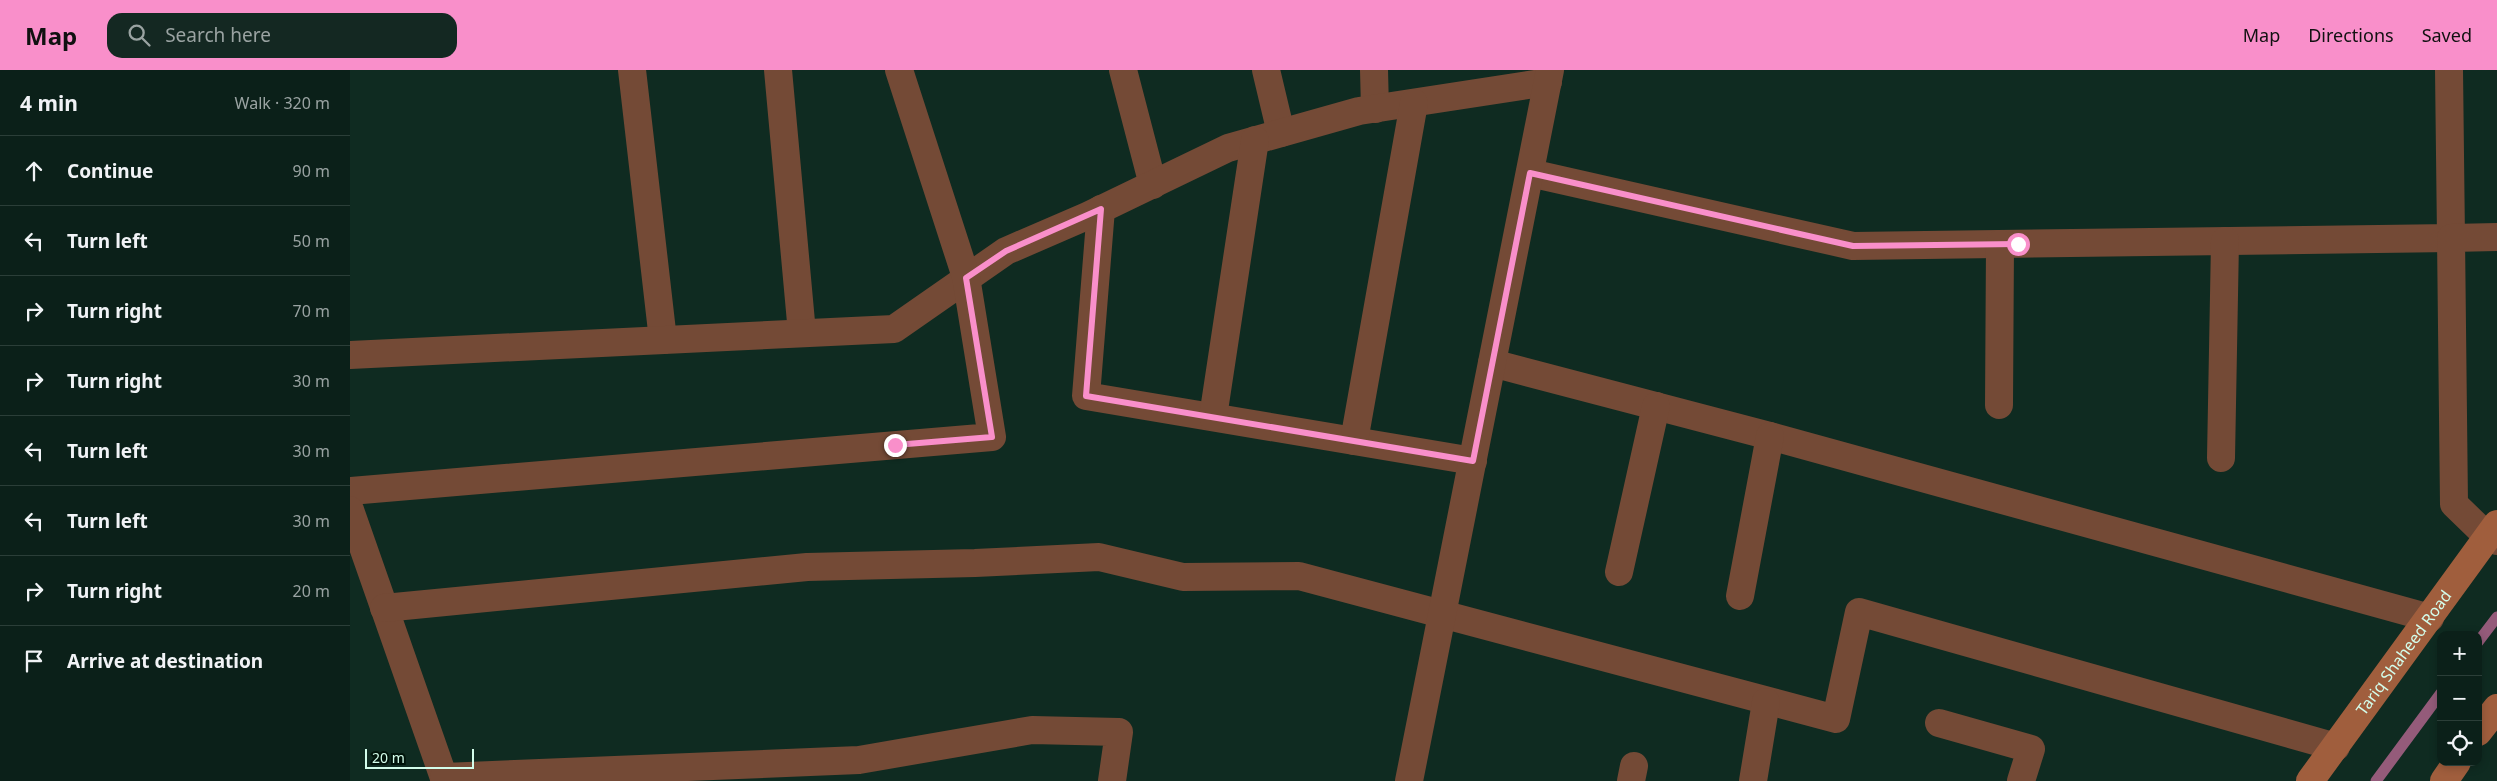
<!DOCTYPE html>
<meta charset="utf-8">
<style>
body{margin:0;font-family:"Noto Sans",sans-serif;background:#142822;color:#f1f3f6}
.controls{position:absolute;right:15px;bottom:15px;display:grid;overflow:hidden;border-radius:10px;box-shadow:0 2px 8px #0003}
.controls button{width:45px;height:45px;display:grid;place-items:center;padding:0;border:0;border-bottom:1px solid #2b3e38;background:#0b2019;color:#f1f3f6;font:25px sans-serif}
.scale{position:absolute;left:15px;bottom:12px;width:109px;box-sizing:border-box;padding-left:5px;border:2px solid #d3fdeb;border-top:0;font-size:14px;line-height:18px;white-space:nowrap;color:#d3fdeb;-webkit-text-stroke:4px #00130a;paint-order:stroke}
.stop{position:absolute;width:15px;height:15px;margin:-11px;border:4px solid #f98fca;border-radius:50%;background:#fff}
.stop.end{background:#f98fca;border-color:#fff;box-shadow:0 1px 5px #0008}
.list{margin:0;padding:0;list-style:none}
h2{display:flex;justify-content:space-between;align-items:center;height:65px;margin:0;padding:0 20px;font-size:21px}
h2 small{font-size:16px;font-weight:400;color:#9aa3a2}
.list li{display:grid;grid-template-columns:32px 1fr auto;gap:15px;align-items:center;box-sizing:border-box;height:70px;padding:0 20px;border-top:1px solid #2b3e38}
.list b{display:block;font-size:19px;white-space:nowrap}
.list em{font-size:16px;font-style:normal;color:#9aa3a2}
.icon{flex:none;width:28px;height:28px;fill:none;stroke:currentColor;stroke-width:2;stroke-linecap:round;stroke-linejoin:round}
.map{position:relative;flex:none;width:2147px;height:711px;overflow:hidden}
header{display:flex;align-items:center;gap:30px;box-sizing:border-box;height:70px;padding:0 25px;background:#f98fca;color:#111}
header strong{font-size:24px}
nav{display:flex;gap:28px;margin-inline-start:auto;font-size:18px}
.search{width:350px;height:45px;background:#142822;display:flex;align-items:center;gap:12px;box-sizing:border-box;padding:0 18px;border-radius:15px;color:#9aa3a2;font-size:19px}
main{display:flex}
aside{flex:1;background:#0b2019}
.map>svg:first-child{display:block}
</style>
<header>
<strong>Map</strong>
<div class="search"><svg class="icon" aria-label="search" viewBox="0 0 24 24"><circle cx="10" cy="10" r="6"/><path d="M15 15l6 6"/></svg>Search here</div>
<nav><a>Map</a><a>Directions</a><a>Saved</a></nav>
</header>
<main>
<aside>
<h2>4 min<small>Walk · 320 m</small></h2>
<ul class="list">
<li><svg class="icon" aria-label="ahead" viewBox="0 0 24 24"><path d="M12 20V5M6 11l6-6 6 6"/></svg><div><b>Continue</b></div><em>90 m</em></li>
<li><svg class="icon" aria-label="left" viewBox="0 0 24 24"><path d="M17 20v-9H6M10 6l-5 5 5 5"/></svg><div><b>Turn left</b></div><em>50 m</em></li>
<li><svg class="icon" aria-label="right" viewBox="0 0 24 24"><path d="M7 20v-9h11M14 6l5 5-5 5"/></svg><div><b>Turn right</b></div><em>70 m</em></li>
<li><svg class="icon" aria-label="right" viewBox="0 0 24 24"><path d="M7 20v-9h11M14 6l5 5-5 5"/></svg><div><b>Turn right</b></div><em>30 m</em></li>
<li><svg class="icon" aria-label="left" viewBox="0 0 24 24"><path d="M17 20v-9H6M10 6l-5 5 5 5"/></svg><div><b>Turn left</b></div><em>30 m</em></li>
<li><svg class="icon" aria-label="left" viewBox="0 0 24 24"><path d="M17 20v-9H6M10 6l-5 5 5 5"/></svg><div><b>Turn left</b></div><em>30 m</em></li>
<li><svg class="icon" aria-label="right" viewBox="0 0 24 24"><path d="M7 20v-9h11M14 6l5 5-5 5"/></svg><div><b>Turn right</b></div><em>20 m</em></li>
<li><svg class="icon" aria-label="arrive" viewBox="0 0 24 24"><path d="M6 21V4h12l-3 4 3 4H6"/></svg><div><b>Arrive at destination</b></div></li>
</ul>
</aside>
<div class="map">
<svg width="2147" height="711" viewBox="0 0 2147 711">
<rect width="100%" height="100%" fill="#0f2b21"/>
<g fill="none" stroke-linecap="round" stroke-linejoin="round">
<g stroke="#945b7a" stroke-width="11">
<path d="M2128,572L2147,547"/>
<path d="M2026,711L2091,623"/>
</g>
<g stroke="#744a36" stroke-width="28">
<path d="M282,0L313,270"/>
<path d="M428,0L452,263"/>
<path d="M773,0L803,115"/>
<path d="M916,0L931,63"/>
<path d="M1024,0L1025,39"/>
<path d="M1180,103L1503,176L2101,168L2099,0"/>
<path d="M751,139L736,326L1123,391"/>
<path d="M2147,167L2101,168L2104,434L2138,467L2147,471"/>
<path d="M0,285L544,259L656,181L737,146L878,78L1009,41L1198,12"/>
<path d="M1142,293L1420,366L2080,548"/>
<path d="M1649,335L1650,174"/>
<path d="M863,347L905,70"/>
<path d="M1004,371L1064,33"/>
<path d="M1871,388L1875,171"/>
<path d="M0,421L642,367L616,207L549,0"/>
<path d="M0,440L95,711"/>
<path d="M1269,502L1306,336"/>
<path d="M1390,526L1420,366"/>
<path d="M34,538L457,497L625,493L749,487L833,507L949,506L1486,649L1509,542L1986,677"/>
<path d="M1589,653L1681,679L1671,711"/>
<path d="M94,707L509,690L682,660L769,662L762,711"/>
<path d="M1059,711L1200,0"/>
<path d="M1281,711L1284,696"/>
<path d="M1403,711L1416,632"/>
</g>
<g stroke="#a05e3d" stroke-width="28">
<path d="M2128,662L2147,638"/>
<path id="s1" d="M1960,711L2147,454"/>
<path d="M2094,711L2107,692"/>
</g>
</g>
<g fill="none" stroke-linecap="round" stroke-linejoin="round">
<path stroke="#f98fca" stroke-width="6" d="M545,375L642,367L616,208L656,181L751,139L736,326L1123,391L1180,103L1503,176L1668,174"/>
</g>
<g text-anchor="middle" stroke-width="5" stroke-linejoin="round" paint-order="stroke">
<g font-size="16" fill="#d3fdeb" stroke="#00130a">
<text dy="6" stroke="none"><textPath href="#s1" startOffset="159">Tariq Shaheed Road</textPath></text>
</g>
</g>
</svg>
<div class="controls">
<button>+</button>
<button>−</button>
<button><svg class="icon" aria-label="locate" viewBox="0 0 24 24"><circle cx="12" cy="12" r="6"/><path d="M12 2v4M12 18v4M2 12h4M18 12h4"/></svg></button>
</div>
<div class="scale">20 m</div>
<div class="stop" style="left:1668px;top:174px"></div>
<div class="stop end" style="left:545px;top:375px"></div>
</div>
</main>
